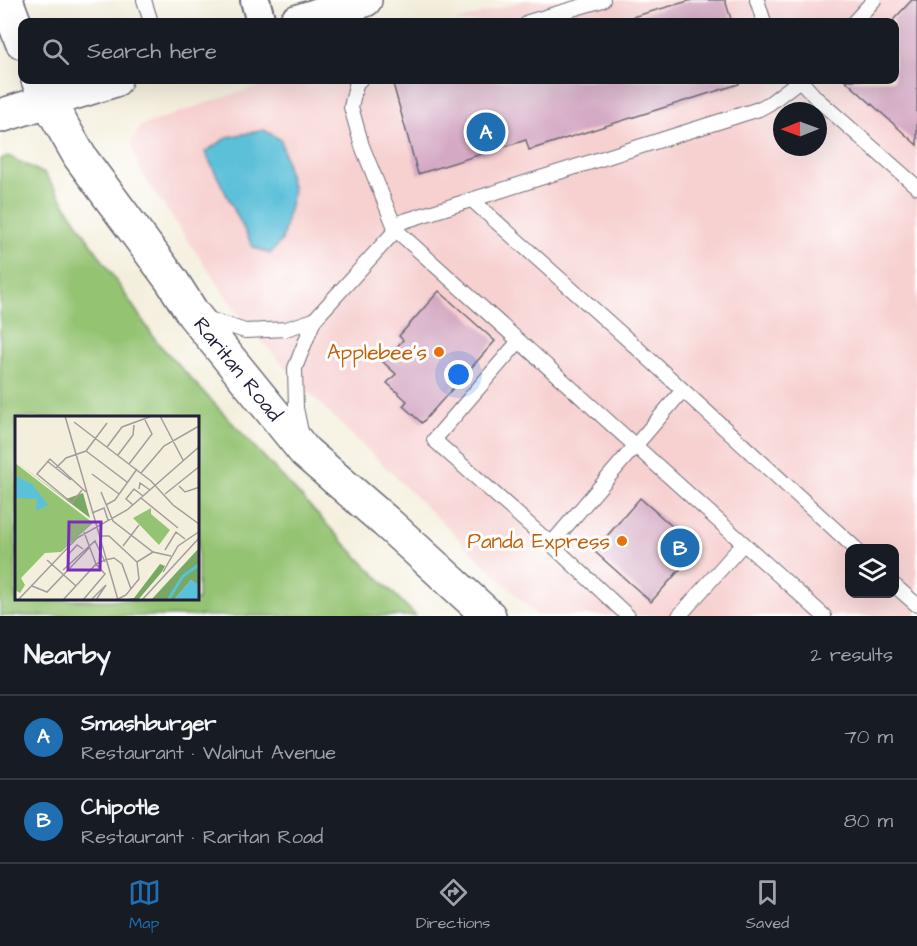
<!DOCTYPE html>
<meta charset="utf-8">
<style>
body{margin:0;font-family:"Architects Daughter",sans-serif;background:#20242c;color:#f1f3f6}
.controls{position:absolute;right:18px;bottom:18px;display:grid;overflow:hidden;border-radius:12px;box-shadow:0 6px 24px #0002}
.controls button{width:54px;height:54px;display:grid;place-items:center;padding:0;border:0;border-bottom:2px solid #363941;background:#171b24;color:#f1f3f6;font:30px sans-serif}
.compass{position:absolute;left:773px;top:102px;width:54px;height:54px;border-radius:50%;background:#171b24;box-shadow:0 6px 24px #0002;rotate:269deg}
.you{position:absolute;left:459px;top:375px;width:21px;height:21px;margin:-15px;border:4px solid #fff;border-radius:50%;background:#1a73e8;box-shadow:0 0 0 9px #1a73e833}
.badge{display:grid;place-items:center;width:39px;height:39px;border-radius:50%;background:#1f6fb2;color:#fff;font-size:20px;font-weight:700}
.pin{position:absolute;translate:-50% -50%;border:3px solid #fff;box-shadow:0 2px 6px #0006}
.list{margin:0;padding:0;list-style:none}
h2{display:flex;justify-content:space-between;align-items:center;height:78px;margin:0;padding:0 24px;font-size:26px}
h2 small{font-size:20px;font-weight:400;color:#9ea1a6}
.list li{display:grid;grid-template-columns:39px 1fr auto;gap:18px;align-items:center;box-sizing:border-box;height:84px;padding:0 24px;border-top:2px solid #363941}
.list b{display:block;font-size:22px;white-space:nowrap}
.list p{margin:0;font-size:20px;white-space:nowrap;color:#9ea1a6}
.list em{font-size:20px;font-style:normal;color:#9ea1a6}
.icon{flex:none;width:33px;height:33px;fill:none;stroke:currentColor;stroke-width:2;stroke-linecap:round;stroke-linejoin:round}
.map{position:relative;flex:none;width:917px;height:616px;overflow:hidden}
.search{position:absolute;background:#171b24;box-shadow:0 6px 24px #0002;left:18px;right:18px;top:18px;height:66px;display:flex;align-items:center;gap:15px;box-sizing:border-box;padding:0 21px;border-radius:12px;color:#9ea1a6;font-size:22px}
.sheet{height:246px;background:#171b24}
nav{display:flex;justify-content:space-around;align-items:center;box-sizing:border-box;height:84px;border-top:2px solid #363941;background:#171b24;font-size:16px;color:#9ea1a6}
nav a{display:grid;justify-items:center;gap:3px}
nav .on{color:#1f6fb2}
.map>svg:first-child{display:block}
</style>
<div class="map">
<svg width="917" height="616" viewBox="0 0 917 616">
<rect width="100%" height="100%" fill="#fff"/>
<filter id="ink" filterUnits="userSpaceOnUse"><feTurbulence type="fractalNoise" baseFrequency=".0167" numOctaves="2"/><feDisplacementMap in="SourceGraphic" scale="12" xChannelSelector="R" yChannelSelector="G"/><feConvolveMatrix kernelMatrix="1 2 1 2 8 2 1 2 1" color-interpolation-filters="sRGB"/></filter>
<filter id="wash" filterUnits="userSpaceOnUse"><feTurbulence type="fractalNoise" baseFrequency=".008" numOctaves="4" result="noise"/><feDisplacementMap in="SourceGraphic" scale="24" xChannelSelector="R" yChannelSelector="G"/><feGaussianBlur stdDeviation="1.35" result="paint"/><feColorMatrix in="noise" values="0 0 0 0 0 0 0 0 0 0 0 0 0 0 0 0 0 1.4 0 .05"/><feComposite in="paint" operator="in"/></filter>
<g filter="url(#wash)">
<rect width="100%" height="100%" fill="#f4efdd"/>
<path fill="#f7d0d0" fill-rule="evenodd" d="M525,0H917V616H538L303,387L241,318L140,171L131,143L141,126L212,101L279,80H894V22H455ZM782,111H818V147H782ZM850,548H894V594H850Z"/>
<path fill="#94c372" stroke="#5b7256" stroke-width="1.5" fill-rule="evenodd" d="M8,156L45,174L157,342L346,545L416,616H0V159ZM16,418H198V600H16Z"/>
<path fill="#5bc0d9" stroke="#3e718a" stroke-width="1.5" d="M264,130L281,140L293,192L282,240L270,254L253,247L205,152L228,137Z"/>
<g id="blocks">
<g fill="#d4a9c3">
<path d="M692,0H725L732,22H633L632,17Z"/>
<path d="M912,0H917V145L845,80H894V19Z"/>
<path d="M392,80H739V84L529,150L526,140L418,174Z"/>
<path d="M439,291L495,341L422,423L403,406L407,401L387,383L396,374L383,362L403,340L399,336Z"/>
<path d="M640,498L698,549L651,602L594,551Z"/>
</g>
</g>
</g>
<g filter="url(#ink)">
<use href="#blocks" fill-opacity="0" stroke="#6c6a74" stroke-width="1.5"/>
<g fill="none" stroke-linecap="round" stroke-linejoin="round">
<defs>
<g id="lane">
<path d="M144,0L151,22"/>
<path d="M757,0L764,22"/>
<path d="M528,22L603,0"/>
<path d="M854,22L874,0"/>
<path d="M360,80L357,81L351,107L362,146L396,230L824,616"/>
<path d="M472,200L636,347L855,548"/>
<path d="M206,318L245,331L286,329L314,320"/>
<path d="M519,341L434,440L551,544L628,616"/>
<path d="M301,432L296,408L295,368L314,320L396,230L401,222L759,109L770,103L800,80L816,98L917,187"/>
<path d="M551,544L683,390"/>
<path d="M894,585L917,605"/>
<path d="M679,616L743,544"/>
</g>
<path id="street" d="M255,0L261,22"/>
<g id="secondary">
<path d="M6,0L22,42"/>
<path d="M296,22L365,0"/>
<path d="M38,80L48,101L80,157L172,281L193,314L305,452L385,521L489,616"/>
<path d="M0,116L115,80"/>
</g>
</defs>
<use href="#lane" stroke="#6c6a74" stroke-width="16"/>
<use href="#street" stroke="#6c6a74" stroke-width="32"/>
<use href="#secondary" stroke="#6c6a74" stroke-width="36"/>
<use href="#lane" stroke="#fff" stroke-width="14"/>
<use href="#street" stroke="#fff" stroke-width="28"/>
<use href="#secondary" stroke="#fff" stroke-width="33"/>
</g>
</g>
<g fill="#e8710a" stroke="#fff" stroke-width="2">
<circle cx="439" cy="352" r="6"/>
<circle cx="622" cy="541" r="6"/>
</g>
<g text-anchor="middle" stroke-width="6" stroke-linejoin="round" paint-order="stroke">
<g font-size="21" fill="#c56008" stroke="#fff" text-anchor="end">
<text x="427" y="359">Applebee's</text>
<text x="610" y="548">Panda Express</text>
</g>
<g font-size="21" fill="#22223b" stroke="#fff">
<text transform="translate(238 369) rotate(51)" y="7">Raritan Road</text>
</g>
</g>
<g transform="translate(15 416)">
<rect width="184" height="184" fill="#f4efdd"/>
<path d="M0,47L78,107L46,136L30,137L6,162L10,169L5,177L0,174ZM136,92V98L155,114L144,129L118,102Z" fill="#94c372"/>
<path d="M0,45L51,83L68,77L75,102ZM184,132V170L176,164L159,184H136ZM145,148L150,150L146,157L123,184H106L119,182Z" fill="#77a964"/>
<path d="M0,60L17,68L33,89L21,95L22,83L0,82ZM176,164L184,169V184H159Z" fill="#5bc0d9"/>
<path fill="none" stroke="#5bc0d9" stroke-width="3" d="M153,184L168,160L185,148"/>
<path fill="none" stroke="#a09d9c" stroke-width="1.5" d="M50,0L103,184M145,0L168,44M59,6L136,65L158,89L184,108M92,31L107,11L137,0M71,35L112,66M103,39L118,19L119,9M32,45L56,64M114,48L137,18L130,4M41,52L51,42L71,35L92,7M126,57L149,30L184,10L183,0M77,58L104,78M164,70L170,76L185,71M124,73L125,67L135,74M67,74L57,87L22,58L35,43L71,76M86,76L98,105L138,136L156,140M150,78L185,50M126,82L163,112M91,89L100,84L122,53M118,89L111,83L119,73L128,80M77,97L89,92L93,104M84,120H94L122,146L124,163L111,179L103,183M108,130L124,109M150,134L161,116L170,123M52,140L62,129L68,133M32,144L61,170M122,146L138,136M48,154L80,125L90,146M148,156L163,130L185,115M17,170L32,176L75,131M3,184L62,122L112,94L185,30M48,184L81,148L69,116M68,184L90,158L81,148L90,144L99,142L107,148L116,173M76,184L91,169L81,184M127,184L185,121"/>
<path fill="#7b2cbf" fill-opacity="0.15" stroke="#7b2cbf" stroke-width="3" d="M54,106H86L85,154H53Z"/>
<rect width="184" height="184" fill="none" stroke="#22223b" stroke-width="3"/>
</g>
</svg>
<div class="controls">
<button><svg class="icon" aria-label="layers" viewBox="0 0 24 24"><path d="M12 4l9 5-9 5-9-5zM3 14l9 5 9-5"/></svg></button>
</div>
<svg class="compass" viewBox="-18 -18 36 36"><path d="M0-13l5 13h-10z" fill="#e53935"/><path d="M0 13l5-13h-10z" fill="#9ea1a6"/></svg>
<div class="you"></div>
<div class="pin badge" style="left:486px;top:132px">A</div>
<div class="pin badge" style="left:680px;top:548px">B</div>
<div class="search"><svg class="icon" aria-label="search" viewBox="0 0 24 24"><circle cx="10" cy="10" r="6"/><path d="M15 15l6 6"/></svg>Search here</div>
</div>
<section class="sheet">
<h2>Nearby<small>2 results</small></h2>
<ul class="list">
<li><span class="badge">A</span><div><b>Smashburger</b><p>Restaurant · Walnut Avenue</p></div><em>70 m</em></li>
<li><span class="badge">B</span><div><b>Chipotle</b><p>Restaurant · Raritan Road</p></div><em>80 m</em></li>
</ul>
</section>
<nav>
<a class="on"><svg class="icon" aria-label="map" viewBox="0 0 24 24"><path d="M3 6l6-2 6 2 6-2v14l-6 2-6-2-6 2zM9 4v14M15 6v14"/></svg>Map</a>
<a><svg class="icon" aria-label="directions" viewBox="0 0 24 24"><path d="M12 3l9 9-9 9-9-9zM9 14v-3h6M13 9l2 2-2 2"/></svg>Directions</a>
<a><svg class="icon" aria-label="saved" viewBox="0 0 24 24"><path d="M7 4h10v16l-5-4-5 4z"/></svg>Saved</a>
</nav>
